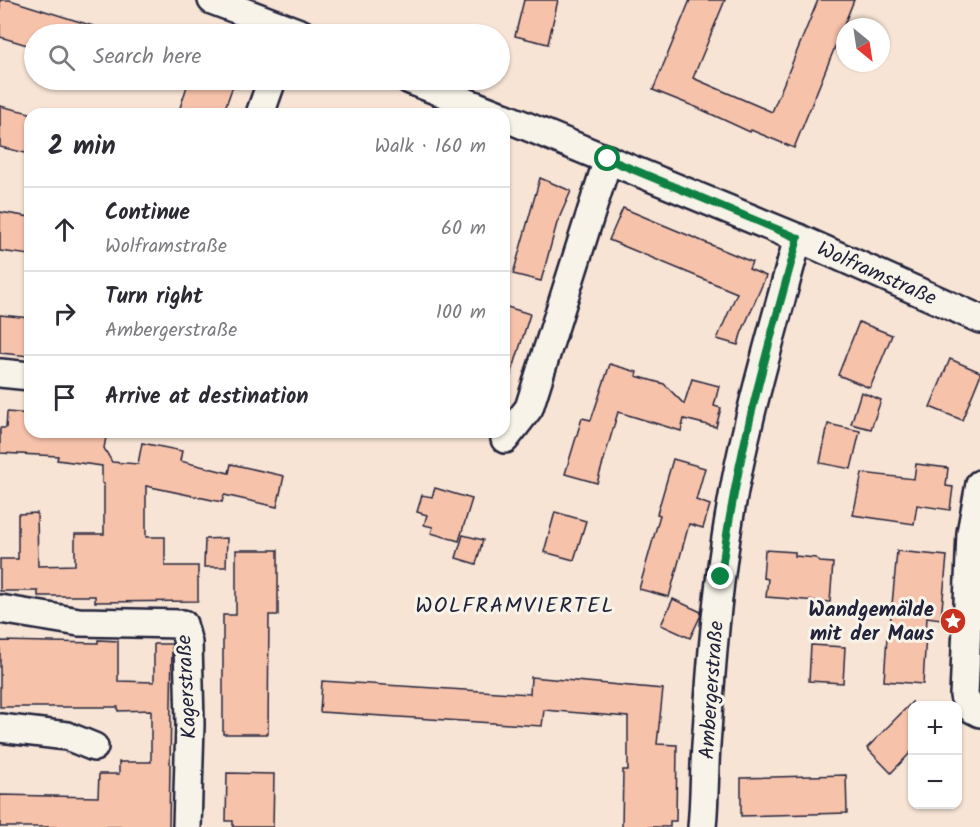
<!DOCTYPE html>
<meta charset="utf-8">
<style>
body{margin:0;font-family:Kalam,sans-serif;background:#f7f7f7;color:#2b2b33}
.controls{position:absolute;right:18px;bottom:18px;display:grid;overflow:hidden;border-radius:12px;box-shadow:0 2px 4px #0004}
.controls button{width:54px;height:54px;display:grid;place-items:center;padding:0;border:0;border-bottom:2px solid #e1e1e2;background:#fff;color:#2b2b33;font:30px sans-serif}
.compass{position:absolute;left:836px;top:18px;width:54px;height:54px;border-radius:50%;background:#fff;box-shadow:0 2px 4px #0004;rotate:150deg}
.stop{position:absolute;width:18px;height:18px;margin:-14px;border:4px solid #0b8043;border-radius:50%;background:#fff}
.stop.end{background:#0b8043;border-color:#fff;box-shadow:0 2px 6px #0008}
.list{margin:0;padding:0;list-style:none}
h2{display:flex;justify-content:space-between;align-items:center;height:78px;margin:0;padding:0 24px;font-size:26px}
h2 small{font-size:20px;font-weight:400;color:#7c7c81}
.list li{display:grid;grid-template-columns:39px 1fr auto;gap:18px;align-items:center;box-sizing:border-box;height:84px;padding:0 24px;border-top:2px solid #e1e1e2}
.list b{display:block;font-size:22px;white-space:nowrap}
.list p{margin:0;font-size:20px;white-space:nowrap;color:#7c7c81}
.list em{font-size:20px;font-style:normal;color:#7c7c81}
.icon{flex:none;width:33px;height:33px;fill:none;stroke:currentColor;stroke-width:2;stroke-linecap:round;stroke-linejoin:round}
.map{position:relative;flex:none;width:980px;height:827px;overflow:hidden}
.search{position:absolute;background:#fff;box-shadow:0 2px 4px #0004;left:24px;top:24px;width:486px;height:66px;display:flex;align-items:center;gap:15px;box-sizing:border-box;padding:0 21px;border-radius:33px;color:#7c7c81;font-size:22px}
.panel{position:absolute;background:#fff;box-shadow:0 2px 4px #0004;left:24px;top:108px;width:486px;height:330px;border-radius:18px}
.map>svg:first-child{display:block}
</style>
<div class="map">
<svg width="980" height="827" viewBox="0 0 980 827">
<rect width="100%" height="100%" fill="#f7e4d5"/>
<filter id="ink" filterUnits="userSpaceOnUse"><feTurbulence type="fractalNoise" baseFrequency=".0167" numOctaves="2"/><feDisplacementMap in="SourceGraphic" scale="12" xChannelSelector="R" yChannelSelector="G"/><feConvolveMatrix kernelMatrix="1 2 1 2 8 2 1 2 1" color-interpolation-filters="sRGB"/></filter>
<g filter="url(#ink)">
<g fill="#f7c2aa" stroke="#22223b" stroke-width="1.5">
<path d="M0,0H10L106,30L105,34H34V47L0,37Z"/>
<path d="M524,0H558L548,44L515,36Z"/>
<path d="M690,0H725L693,78L772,112L818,0H854L794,148L751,130L750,132L698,108L653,90Z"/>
<path d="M189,80H235L223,114H178Z"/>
<path d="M0,106L30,113V154L0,147Z"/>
<path d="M540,178L571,191L557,223L541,281L513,274Z"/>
<path d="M623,208L752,262L749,269L766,276L741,334L738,345L717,339L737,293L609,240Z"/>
<path d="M0,212L30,217V255L0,251Z"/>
<path d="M504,306L530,314L508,385L504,384Z"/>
<path d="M0,315L30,318V356L0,353Z"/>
<path d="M859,322L892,335L870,388L838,375Z"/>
<path d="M950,359L980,372V376L962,420L930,407Z"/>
<path d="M610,364L637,372L636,376L664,384L684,404L692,379L719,386L714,406L721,408L716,427L684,419L681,431L618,412L597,483L565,474L582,418L591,420Z"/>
<path d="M861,392L881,400L871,429L851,424Z"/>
<path d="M7,412L30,414V432H107L104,448L112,462L138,464L142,443L182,451L180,461L229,473L231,464L284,476L277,507L224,495L222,502L146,486V537H165V566H198V601L95,602V596H38V591H0V559H18V514L37,513L38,566L75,565V534H104V484L102,483V466L57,460L58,456L0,453V428H6Z"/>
<path d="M828,424L860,431L851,469L820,463Z"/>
<path d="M673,459L705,468L696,500L710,505L703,528L689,524L669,597L639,589L660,515L657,514Z"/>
<path d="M916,464L948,468L946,486L953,487L950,510L917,505L914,524L853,515L862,473L914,479Z"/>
<path d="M435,488L472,499L459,541L431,533L433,527L424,525L427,515L417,512L422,495L432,497Z"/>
<path d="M555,512L586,521L574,560L544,552Z"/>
<path d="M463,535L483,540L476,564L456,558Z"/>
<path d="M227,538L226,567H204L205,539Z"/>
<path d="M236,550H278V615H269L268,734H223V615H236Z"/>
<path d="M765,550L795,552V556L816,558L820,562L833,563L830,602L766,597L768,579L763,578Z"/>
<path d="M897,551L947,556L941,619L927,617L923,684L884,681L887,637H889Z"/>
<path d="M673,599L701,612L700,617L690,638L661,625Z"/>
<path d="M98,640L118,641V681L154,682V644H172L169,827H0V795L98,797L99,774H119V762H151V710L118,711V707H0V641L98,643Z"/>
<path d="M811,645L845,647L843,683L809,681Z"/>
<path d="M531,677L663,689L657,744L677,745L676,821H670V827H622L623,770H628V717L544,710L542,726L320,712L322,681L530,694Z"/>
<path d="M912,702V751L891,773L867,748Z"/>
<path d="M227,773L274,774L273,827H233V821H226Z"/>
<path d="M846,775L847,813L741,816V778Z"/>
</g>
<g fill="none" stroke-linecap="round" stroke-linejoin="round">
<defs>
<g id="minor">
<path d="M212,0L302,34"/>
<path d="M410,80L497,114"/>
<path d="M260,114L272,80"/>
<path d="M504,117L798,238L980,319"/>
<path d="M0,373L30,376"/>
<path d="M505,439L529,408L608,159"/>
<path d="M980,484L971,533L964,696L972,709L980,713"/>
<path d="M0,609L79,622L183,624L188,643L190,724L187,827"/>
<path d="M0,728L67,736L94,747"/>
<path d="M702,827C705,795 704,763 707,732C711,667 716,602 726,538C741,436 771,337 798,238"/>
</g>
</defs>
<use href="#minor" stroke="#22223b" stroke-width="32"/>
<use href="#minor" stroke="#f7f3e8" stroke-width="27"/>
</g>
</g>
<g fill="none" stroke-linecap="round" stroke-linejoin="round" filter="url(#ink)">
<path stroke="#0b8043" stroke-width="8" d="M608,159L798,238C767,350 735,461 721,577"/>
</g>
<defs>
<symbol id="sight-disc" viewBox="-11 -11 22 22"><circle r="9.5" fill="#c8321e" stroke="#f7f3e8"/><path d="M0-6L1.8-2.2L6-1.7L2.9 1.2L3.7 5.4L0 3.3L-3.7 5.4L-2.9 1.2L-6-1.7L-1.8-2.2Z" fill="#fff"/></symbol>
</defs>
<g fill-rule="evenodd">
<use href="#sight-disc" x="938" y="606" width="30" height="30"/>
</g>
<g text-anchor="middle" stroke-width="6" stroke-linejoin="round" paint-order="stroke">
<g font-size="21" fill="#22223b" stroke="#f7f3e8">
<text transform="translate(877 273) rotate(24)" y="7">Wolframstraße</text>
<text transform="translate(186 687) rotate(-93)" y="7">Kagerstraße</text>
<text transform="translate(711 690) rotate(-86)" y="7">Ambergerstraße</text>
</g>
<g font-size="21" font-weight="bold" fill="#22223b" stroke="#f7f3e8" text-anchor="end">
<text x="934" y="616">Wandgemälde<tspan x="934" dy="24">mit der Maus</tspan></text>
</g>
<g font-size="22" letter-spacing="1.5" fill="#22223b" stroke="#f7f3e8">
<text x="515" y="612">WOLFRAMVIERTEL</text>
</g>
</g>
</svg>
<div class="controls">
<button>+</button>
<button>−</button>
</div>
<svg class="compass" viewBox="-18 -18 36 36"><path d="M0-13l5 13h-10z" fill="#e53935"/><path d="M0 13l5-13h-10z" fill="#7c7c81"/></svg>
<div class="stop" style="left:608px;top:159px"></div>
<div class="stop end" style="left:721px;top:577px"></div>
<div class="search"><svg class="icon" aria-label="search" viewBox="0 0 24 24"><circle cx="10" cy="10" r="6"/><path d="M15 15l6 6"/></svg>Search here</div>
<section class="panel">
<h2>2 min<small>Walk · 160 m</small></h2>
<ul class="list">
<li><svg class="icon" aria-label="ahead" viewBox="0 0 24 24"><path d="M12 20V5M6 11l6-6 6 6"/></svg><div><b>Continue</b><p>Wolframstraße</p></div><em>60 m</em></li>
<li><svg class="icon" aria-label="right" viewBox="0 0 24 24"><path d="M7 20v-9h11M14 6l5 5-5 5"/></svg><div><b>Turn right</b><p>Ambergerstraße</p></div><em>100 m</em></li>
<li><svg class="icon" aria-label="arrive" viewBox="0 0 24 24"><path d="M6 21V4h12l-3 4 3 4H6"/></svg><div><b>Arrive at destination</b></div></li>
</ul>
</section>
</div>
